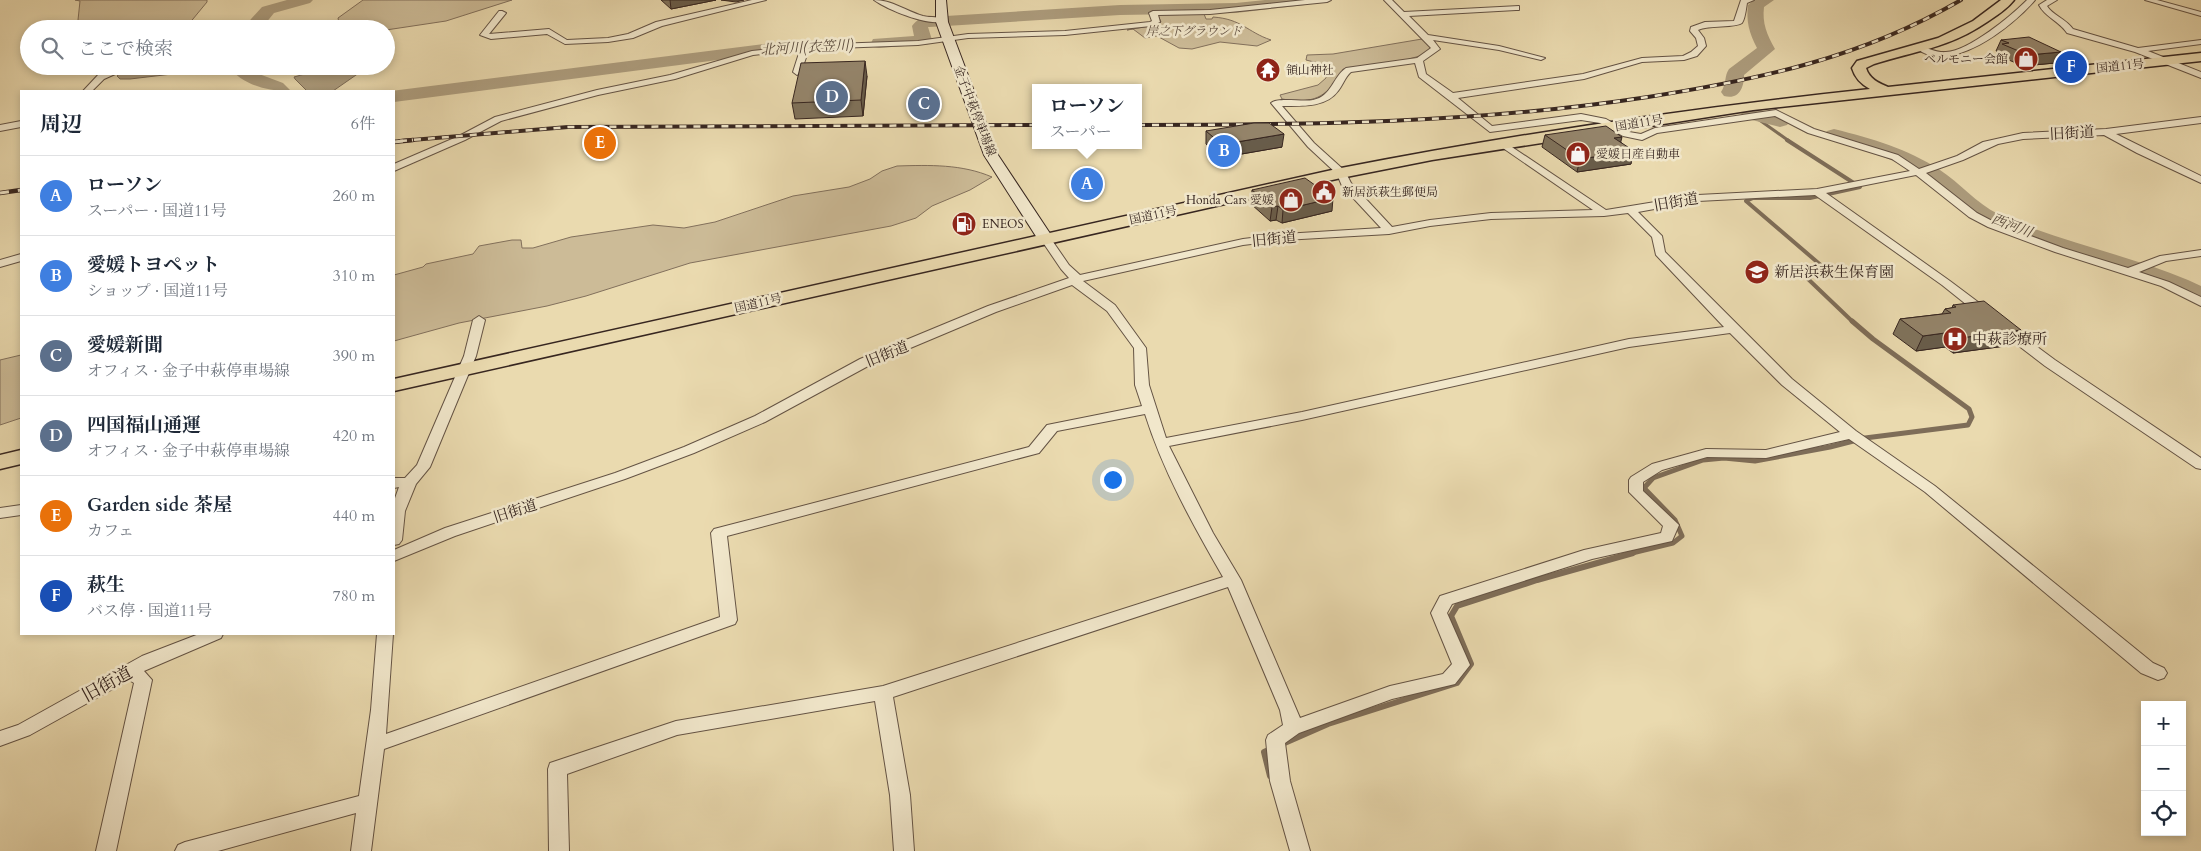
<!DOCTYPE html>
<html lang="ja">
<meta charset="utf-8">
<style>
body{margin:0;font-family:Cardo,"Noto Serif JP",serif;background:#f6f6f7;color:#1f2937}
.controls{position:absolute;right:15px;bottom:15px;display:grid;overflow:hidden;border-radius:0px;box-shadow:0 2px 8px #0003}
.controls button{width:45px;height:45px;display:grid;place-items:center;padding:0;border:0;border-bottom:1px solid #e0e1e3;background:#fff;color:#1f2937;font:25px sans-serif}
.you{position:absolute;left:1112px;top:479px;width:18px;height:18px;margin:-12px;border:4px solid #fff;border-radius:50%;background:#1a73e8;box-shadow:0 0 0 8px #1a73e833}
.badge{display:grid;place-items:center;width:32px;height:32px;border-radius:50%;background:#8f2418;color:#fff;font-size:16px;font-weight:700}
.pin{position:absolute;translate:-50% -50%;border:2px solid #fff;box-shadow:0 1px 5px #0006}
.popup{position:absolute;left:1032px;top:84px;width:110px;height:65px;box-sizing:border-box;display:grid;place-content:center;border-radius:0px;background:#fff;filter:drop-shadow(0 1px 4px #0005);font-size:16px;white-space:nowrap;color:#747a83}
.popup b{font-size:19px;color:#1f2937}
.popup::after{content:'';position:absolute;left:50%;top:100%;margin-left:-10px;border:10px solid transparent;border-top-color:#fff}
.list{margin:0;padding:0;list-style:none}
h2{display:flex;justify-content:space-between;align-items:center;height:65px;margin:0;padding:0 20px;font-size:21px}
h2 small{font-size:16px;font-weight:400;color:#747a83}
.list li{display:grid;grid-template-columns:32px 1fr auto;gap:15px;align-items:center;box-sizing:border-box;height:80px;padding:0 20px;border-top:1px solid #e0e1e3}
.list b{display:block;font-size:19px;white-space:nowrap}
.list p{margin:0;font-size:16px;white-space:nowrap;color:#747a83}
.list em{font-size:16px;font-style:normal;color:#747a83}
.icon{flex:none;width:28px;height:28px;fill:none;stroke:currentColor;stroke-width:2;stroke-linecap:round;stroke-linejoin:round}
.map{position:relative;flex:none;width:2201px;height:851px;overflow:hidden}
.search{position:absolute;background:#fff;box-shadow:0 2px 8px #0003;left:20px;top:20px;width:375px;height:55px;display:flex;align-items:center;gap:12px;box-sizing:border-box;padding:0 18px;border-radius:28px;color:#747a83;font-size:19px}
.panel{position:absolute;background:#fff;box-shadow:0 2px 8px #0003;left:20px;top:90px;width:375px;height:545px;border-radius:0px}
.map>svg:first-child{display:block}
</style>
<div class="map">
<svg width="2201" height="851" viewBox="0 0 2201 851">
<rect width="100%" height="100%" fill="#eadaaf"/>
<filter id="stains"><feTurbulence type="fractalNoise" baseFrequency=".004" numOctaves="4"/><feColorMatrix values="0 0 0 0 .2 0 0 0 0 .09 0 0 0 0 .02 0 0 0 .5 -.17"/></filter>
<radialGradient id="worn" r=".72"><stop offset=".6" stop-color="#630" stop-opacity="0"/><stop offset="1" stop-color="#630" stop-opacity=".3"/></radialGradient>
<g fill="#ccbb97" stroke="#82705c">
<path d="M75,0H207V2L188,25L172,29H88L78,20L80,1Z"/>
<path d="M363,0H512L446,21L386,30L340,28L338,18Z"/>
<path d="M1204,14L1206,19H1212L1213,17C1242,19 1247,32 1271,40L1257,46L1220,42L1192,49L1179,48L1157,36L1145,38L1133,29L1127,30L1155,25L1161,22L1158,15Z"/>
<path d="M1422,39L1428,44L1431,49L1423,55L1409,59V61L1343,69C1342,71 1339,73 1337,77C1325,101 1307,103 1282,99L1280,95L1318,85L1326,78L1322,64L1306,60L1307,55L1333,54Z"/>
<path d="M897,166C929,165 962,164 992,177L970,190L932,206L916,218L891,226L690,263L586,296L547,306L459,323L394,341V275L423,267L426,264L473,254L479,246L512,240H521L522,248H533L571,237L653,225L684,228L715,222L793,196L849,187L870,179L882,171Z"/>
<path d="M21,355V418L0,425V360Z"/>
</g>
<g fill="#ad9d7e" stroke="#7e6d58">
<path d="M134,66H218L206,70L130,79H120L117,76L125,69Z"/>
<path d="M333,66H369L333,91H307L295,79L294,77Z"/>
</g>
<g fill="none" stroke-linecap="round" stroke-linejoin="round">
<path stroke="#72624f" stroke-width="1" d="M132,68L134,74L200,66"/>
<path stroke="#7e6d58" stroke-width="3" d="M1751,114L1789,141"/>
<path stroke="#7e6d58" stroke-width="4" d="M1787,140L1860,187L1810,198H1753L1746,201L1823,267L1808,279L1853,322"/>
<path stroke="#7e6d58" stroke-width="5" d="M1628,554L1673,543L1682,536L1675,520L1644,488L1653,478L1703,460L1724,458L1755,461L1830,447L1865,438L1968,425L1972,417L1969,409L1873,339L1852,321"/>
<g stroke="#7e6d58" stroke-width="6">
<path d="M1280,745L1328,724L1457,683L1471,664L1451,616L1457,606L1537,580L1633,553"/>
<path d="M1270,776L1264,752L1273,748"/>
</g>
<g fill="#ad9d7e" fill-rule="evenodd">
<path d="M287,0H313L310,3L274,13L261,29H242L262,7Z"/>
<path d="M1265,0H1313L1310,3L1305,5L1236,13L1120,15L930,27H928L932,40L930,44L879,48L873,47L871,43L873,39L914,36L912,26C917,19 922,18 930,17L1120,5L1236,3Z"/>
<path d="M1754,0H1774L1764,7C1762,23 1767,35 1775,49L1744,75C1744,88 1739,100 1724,96L1721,92C1727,83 1724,76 1729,69L1757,48C1749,33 1746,21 1748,5Z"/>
<path d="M837,39L843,40L845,44L843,48L771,53L394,102V91H391L771,43Z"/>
<path d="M228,66H247L259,74L283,83L291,91C269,92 242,85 228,66Z"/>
<path d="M1751,108L1787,117L1790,121L1787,125L1780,127L1744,118L1741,114L1744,110Z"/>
<path d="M1834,129C1873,139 1906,148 1940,170C1960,183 1976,203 1998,214C2059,242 2126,254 2188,280L2201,286V303L2149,281L2057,252L1983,224C1961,213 1945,193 1926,179C1893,157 1864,150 1827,139L1824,135L1827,131Z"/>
</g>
<defs>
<g id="minor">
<path d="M752,0H766L662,26L633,38L608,42L565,44L547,34L491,39L480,35L499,11H502L506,13L489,34L549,29L567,40L608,38L628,34L656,22Z"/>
<path d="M874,0C892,0 906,11 923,16C931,18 939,16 946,20C933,29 886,9 874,0Z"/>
<path d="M1305,0H1331L1327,2L1210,14L1158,15L1160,22L1151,26L1065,35L968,38L918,45L809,49L801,72L797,75L793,72L800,50L753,55L675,79L598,95L501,121L465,140L394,171V164L459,136L495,117L597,90L670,75L752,51L806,45L918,41L968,34L1065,31L1150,22L1152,21L1149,13L1153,11L1210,10Z"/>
<path d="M1384,0H1392L1404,12L1519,6V10H1516L1409,16L1428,35L1499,46L1545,58L1541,60L1499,50L1433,40L1440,49L1423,61L1426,74L1453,93L1583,74L1642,58L1683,56L1691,52L1698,46L1696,38L1690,31L1691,27L1705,22L1734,21L1741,0H1754L1747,3C1746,9 1745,19 1742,23C1736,28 1708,25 1698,30L1704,38L1706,46L1697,56L1684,60L1642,62L1584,79L1458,98L1492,126L1581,114L1606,119L1629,132L1641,134L1655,128L1776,110L1814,129L1898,155L1919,169L1957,156L1983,142L2023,133L2106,129L2201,117V123L2116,134L2201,176V183L2137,153L2104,135L2023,139L1998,144L1963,160L1926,173L1977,213L1996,223L2063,248L2128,268L2160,256L2201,250V256L2166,261L2139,272L2169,282L2201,297V306L2161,286L2055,252L1988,227L1969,217L1916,175L1826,193L1950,281L1990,311L1992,314L1990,317H1982L1942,285L1815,195L1698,201L1638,212L1662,236L1665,252L1792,379L1856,431L1935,486L2153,663L2164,668L2167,673L2164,678L2158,680L2141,673L1925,492L1849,439L1766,458L1707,457L1662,470L1643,482V491L1679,525L1672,541L1592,559L1452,604L1447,613L1470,665L1455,684L1392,699L1299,733L1285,743L1290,781L1310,851H1290L1270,781L1266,740L1268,735L1283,725L1280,710L1228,587L893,697L910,795L914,851H894L890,795L875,701L677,735L567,774L569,851H549L548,769L550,763L676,721L883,686L1223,577C1193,525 1163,471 1145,414L1057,431L1039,453L727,536L737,620L735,624L384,749L371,851H351L356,813L218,851H175L178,845L185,842L359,796L371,710L377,634H393L386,734L720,617L711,533L714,529L1029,447L1047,425L1142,406L1135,385L1134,348L1107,311L1072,285L996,312L870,365L765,422L694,453L625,479L455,536L394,561V550L445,528L615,473L684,447L755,416L860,359L988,306L1069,278L1061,269L1040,238L1041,236H1049L1069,265L1080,275L1243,239L1284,234L1381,228L1342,186L1337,174L1308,147L1271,103C1278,97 1302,102 1313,100C1332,96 1332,78 1346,68L1417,58L1431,48ZM1415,63L1419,77L1490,132L1581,120L1600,123L1623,136L1642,140L1657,133L1775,116L1808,133L1892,159L1910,171L1817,189L1698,195L1606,210L1503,141L1498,144L1500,146L1593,210L1491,213L1430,220L1392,227L1351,183L1345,171L1314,143L1282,106C1300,106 1326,108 1338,91C1343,85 1345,77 1351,72ZM1628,213L1652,237L1656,255L1724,327L1629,339L1302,412L1166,438L1149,385L1146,348L1115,305L1083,281L1243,245L1284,240L1389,234L1430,226L1491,219L1604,216ZM1730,333L1782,385L1840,432L1766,450L1706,449L1652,464L1631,477L1629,480V492L1663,526L1661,533L1584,550L1440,596L1431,613L1452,664L1443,674L1390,686L1300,718L1241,580L1213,533L1169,446L1302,420L1629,347Z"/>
<path d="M2027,0H2035C2012,27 1950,76 1916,48L1920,46C1928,48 1937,53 1946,52C1969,51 2011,16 2027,0Z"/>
<path d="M2047,0H2057L2047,6C2052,15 2065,18 2073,29L2138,48L2201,40V44L2148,51L2201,72V78L2135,52L2067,33C2059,21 2045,17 2039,5Z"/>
<path d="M2145,0H2157L2201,12V16Z"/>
<path d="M121,66H133L104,79L92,91H83L98,75Z"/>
<path d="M21,121V127L0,131V125Z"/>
<path d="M21,254V261L0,267V260Z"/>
<path d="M479,316L485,320L476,356L430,467L416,484L405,511L402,540L399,544L394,545V501L399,487L394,488V478H405L417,465L464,356L473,320Z"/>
<path d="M2002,323L2006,324L2055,360L2201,458V469L2196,468L2045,366L1998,330L1996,327Z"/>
<path d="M21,505V515L0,518V508Z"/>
<path d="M199,634H223L221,638L144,671L152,680L116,851H96L134,683L129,680L30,735L0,746V731L18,725L142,656Z"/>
</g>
<path id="secondary" d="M936,0H946L948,22L998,155L1053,238L1051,241H1039L984,155L936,22Z"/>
<g id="trunk">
<path d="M2001,0H2014C2007,9 1996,16 1987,22C1949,48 1915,51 1874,64L1866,68C1869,79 1879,83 1888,87L2201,53V61L1753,110L1432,160L1341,178L394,391V379L1341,168C1516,134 1693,108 1870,89C1861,84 1855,78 1852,68L1857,61L1938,38L1973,21Z"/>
<path d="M21,450V464L0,469V455Z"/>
</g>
</defs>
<use href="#minor" stroke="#645344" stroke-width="2"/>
<use href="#secondary" stroke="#372620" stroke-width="2"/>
<use href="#trunk" stroke="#372620" stroke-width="3"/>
<use href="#minor" fill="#f1e7cb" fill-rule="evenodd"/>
<use href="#secondary" fill="#f1e7cb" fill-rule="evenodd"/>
<use href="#trunk" fill="#eadaaf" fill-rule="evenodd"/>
<defs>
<g id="rail-far1">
<path d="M1138,125C1308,125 1479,123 1648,97C1761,79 1861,58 1961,0"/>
<path d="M400,141L568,127L1036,125"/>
</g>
<g id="rail">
<path d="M394,142L413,140"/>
<path d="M0,193L21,190"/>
</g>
</defs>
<use href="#rail-far1" stroke="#372620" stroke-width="4"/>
<use href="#rail" stroke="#372620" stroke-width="4.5"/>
<use href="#rail-far1" stroke="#f1e7cb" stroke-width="2.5" stroke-dasharray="7" stroke-linecap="butt"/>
<use href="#rail" stroke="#f1e7cb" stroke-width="3" stroke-dasharray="9" stroke-linecap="butt"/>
</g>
<g fill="#7f725b" stroke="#372620">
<path d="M661,0H716L671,9Z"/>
<path d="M721,0H744L736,2Z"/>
<path d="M2001,40L2061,52L2055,63L2023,66L1997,55L1998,52L1996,51Z"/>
<path d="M867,76L863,116L795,119L792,103Z"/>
<path d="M1206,131L1282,147L1230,156L1228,155L1219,156L1206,144Z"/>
<path d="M1545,135L1621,142L1631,164L1577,172L1542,147Z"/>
<path d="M1252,190L1332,211L1282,223L1276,220L1270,221L1251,204Z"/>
<path d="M1953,305L2021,330L2013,345L1953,353L1945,347L1916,351L1893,334L1900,319L1942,314L1945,309L1952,308Z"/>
</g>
<g fill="#685c4a" stroke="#372620">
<path d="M670,0H716L671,9Z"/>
<path d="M2061,52L2055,63L2023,66L2028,55Z"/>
<path d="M865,61L867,76L863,116L861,100Z"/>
<path d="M1284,134L1282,147L1230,156L1231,143Z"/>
<path d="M1622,137L1619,149L1614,138Z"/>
<path d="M1229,142L1228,155L1219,156L1220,143Z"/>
<path d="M1634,151L1631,164L1577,172L1580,159Z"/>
<path d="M1333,198L1332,211L1282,223L1283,210Z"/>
<path d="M1278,206L1276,220L1270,221L1272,207Z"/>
<path d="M2021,330L2013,345L1953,353L1960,338Z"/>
<path d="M1952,332L1945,347L1916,351L1923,336Z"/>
</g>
<g fill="#94846a" stroke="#372620">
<path d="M2029,37L2061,52L2028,55L2002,44L2009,43L2001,40Z"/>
<path d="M865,61L861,100L792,103L801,63Z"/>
<path d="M1254,123H1269L1284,134L1231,143L1229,142L1220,143L1206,131Z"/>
<path d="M1606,126L1622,137L1614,138L1634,151L1580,159L1545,135Z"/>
<path d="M1305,178L1333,198L1283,210L1278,206L1272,207L1252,190Z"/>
<path d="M1984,301L2021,330L1960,338L1952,332L1923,336L1900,319L1951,313L1945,309L1956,307L1953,305Z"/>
</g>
<defs>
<symbol id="shop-disc" viewBox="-11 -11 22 22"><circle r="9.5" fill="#8f2418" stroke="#f1e7cb"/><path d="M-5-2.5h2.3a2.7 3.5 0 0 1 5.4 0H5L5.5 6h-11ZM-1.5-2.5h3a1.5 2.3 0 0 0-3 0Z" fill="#fff"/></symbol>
<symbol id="temple-disc" viewBox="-11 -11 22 22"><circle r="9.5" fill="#8f2418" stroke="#f1e7cb"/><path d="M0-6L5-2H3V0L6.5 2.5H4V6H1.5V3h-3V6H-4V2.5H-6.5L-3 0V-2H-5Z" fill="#fff"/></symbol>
<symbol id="civic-disc" viewBox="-11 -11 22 22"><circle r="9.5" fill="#8f2418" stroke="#f1e7cb"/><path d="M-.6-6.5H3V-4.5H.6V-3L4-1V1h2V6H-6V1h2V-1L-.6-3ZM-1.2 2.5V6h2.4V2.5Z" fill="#fff"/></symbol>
<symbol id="fuel-disc" viewBox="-11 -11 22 22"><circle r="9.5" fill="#8f2418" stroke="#f1e7cb"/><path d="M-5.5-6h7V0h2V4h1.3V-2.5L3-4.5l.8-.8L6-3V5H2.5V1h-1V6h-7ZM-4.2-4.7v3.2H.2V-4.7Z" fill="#fff"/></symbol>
<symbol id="school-disc" viewBox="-11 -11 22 22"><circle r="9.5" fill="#8f2418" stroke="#f1e7cb"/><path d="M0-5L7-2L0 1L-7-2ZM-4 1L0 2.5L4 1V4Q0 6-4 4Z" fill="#fff"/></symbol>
<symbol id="hospital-disc" viewBox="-11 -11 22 22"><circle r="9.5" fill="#8f2418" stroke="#f1e7cb"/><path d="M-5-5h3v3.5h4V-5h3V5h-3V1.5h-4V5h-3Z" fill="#fff"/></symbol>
</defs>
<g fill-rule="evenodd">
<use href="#shop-disc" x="2012" y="45" width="28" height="28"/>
<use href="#temple-disc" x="1254" y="56" width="28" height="28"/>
<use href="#shop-disc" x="1564" y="140" width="28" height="28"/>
<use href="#civic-disc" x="1310" y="178" width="28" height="28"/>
<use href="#shop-disc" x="1277" y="186" width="28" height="28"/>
<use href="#fuel-disc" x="950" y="210" width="28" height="28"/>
<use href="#school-disc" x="1743" y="258" width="28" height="28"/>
<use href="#hospital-disc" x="1941" y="325" width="28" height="28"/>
</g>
<g text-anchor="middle" stroke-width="5" stroke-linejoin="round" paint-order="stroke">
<g font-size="12" font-style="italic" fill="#5c4b3e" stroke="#f1e7cb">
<text x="1194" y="35">岸之下グラウンド</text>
</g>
<g font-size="12" fill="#372620" stroke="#f1e7cb" text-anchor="start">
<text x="2008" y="63" text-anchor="end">ベルモニー会館</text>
<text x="1286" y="74">領山神社</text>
<text x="1596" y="158">愛媛日産自動車</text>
<text x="1342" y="196">新居浜萩生郵便局</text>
<text x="1274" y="204" text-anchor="end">Honda Cars 愛媛</text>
<text x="982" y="228">ENEOS</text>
</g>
<g font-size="12" fill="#372620" stroke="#f1e7cb">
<text transform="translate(2120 66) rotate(-6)" y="4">国道11号</text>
<text transform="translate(975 111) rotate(69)" y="4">金子中萩停車場線</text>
<text transform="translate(1639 123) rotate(-9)" y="4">国道11号</text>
<text transform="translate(1153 215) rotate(-12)" y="4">国道11号</text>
<text transform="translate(758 303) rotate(-13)" y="4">国道11号</text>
</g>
<g font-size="14" font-style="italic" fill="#5a4a3c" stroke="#f1e7cb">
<text transform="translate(807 47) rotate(-3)" y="5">北河川(衣笠川)</text>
<text transform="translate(2012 225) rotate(21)" y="5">西河川</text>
</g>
<g font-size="15" fill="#372620" stroke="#f1e7cb">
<text transform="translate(2072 133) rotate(-3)" y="5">旧街道</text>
<text transform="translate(1676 202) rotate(-10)" y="5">旧街道</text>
<text transform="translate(1274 239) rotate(-6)" y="5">旧街道</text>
<text transform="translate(887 354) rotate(-22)" y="5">旧街道</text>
<text transform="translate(515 511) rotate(-18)" y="5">旧街道</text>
</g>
<g font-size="15" fill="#372620" stroke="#f1e7cb" text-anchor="start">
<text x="1774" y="277">新居浜萩生保育園</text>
<text x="1972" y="344">中萩診療所</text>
</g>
<g font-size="18" fill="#372620" stroke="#f1e7cb">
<text transform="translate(107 684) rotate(-29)" y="6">旧街道</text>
</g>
</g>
<rect width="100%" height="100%" filter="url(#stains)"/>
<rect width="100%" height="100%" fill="url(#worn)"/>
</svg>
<div class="controls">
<button>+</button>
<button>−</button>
<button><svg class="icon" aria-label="locate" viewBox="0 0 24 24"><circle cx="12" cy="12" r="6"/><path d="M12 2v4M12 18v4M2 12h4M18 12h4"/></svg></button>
</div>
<div class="you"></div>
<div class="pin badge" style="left:1087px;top:184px;background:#3f7fe0">A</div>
<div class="popup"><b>ローソン</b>スーパー</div>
<div class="pin badge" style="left:1224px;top:151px;background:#3f7fe0">B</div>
<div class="pin badge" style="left:924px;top:104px;background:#5c6f8a">C</div>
<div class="pin badge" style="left:832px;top:97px;background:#5c6f8a">D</div>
<div class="pin badge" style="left:600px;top:143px;background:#e8710a">E</div>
<div class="pin badge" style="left:2071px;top:67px;background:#1a4fb4">F</div>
<div class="search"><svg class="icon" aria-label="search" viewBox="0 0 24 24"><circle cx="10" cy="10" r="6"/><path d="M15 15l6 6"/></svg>ここで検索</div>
<section class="panel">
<h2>周辺<small>6件</small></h2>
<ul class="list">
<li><span class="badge" style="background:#3f7fe0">A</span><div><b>ローソン</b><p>スーパー · 国道11号</p></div><em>260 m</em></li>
<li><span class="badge" style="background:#3f7fe0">B</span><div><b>愛媛トヨペット</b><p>ショップ · 国道11号</p></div><em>310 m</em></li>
<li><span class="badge" style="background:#5c6f8a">C</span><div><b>愛媛新聞</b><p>オフィス · 金子中萩停車場線</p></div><em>390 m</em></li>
<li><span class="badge" style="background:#5c6f8a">D</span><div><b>四国福山通運</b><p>オフィス · 金子中萩停車場線</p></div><em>420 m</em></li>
<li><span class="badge" style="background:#e8710a">E</span><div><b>Garden side 茶屋</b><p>カフェ</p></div><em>440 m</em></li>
<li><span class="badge" style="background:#1a4fb4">F</span><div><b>萩生</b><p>バス停 · 国道11号</p></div><em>780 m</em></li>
</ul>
</section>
</div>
